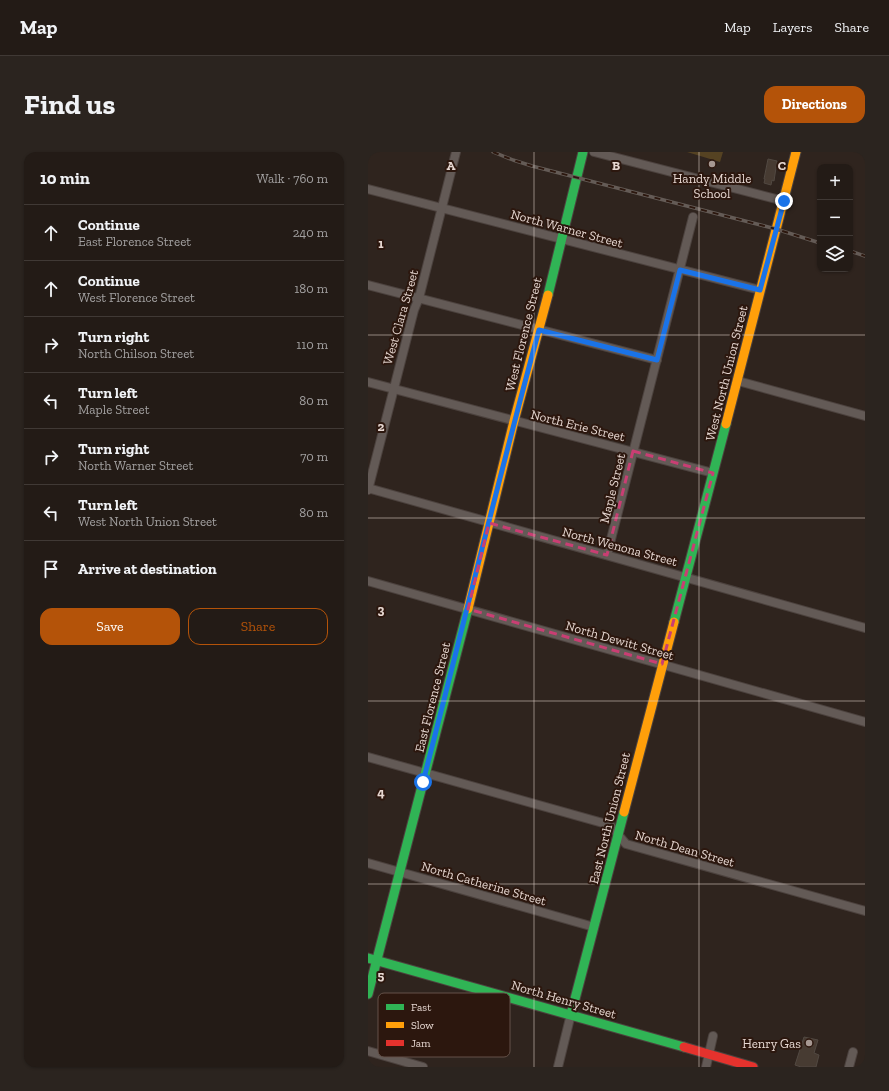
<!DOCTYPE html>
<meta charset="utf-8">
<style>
body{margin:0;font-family:"Zilla Slab",serif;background:#2b241f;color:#f1f3f6}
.controls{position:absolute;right:12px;top:12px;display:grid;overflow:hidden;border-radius:8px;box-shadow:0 1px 3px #0004}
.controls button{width:36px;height:36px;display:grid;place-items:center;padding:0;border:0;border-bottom:1px solid #403935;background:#231b16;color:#f1f3f6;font:20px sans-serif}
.stop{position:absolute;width:12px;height:12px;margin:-9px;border:3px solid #1a73e8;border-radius:50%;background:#fff}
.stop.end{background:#1a73e8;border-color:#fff;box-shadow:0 1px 4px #0008}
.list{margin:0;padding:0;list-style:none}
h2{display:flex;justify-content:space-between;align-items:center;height:52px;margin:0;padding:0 16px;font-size:17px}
h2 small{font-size:13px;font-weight:400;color:#a3a1a1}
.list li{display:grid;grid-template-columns:26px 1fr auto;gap:12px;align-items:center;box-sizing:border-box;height:56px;padding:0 16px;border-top:1px solid #403935}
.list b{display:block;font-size:15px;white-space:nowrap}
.list p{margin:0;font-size:13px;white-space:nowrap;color:#a3a1a1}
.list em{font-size:13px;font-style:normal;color:#a3a1a1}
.actions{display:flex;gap:8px;padding:12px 16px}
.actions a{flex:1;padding:9px 0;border:1px solid #b45309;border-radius:12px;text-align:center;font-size:14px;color:#b45309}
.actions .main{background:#b45309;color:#fff}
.icon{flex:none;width:22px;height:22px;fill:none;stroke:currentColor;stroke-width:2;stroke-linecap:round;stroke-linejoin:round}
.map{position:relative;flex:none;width:497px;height:915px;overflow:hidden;border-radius:12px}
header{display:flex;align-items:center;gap:24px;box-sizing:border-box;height:56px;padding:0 20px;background:#231b16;border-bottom:1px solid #403935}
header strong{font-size:19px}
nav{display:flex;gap:22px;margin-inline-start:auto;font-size:14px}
.intro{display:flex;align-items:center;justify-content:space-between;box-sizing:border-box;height:96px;padding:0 24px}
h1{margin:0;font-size:28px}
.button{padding:10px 18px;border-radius:12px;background:#b45309;color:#fff;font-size:14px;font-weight:700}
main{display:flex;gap:24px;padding:0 24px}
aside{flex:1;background:#231b16;border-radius:12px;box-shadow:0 1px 3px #0004}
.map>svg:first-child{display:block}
</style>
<header>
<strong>Map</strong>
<nav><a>Map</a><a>Layers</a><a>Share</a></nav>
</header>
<div class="intro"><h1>Find us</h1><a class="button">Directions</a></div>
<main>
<aside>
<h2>10 min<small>Walk · 760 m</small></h2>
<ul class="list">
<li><svg class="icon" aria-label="ahead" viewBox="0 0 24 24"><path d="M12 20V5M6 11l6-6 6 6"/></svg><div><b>Continue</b><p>East Florence Street</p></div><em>240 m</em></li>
<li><svg class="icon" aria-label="ahead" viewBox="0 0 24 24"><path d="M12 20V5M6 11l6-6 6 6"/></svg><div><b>Continue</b><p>West Florence Street</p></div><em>180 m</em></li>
<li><svg class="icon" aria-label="right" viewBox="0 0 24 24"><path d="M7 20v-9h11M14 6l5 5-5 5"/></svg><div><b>Turn right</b><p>North Chilson Street</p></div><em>110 m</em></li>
<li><svg class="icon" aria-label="left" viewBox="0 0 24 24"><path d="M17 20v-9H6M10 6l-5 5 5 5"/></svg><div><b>Turn left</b><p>Maple Street</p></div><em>80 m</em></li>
<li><svg class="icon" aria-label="right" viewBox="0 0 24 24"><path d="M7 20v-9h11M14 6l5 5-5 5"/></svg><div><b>Turn right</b><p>North Warner Street</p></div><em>70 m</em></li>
<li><svg class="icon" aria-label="left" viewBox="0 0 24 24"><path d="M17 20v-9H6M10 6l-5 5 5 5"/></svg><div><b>Turn left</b><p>West North Union Street</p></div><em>80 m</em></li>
<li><svg class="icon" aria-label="arrive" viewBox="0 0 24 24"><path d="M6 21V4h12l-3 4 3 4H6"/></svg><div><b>Arrive at destination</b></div></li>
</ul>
<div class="actions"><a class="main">Save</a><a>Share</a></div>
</aside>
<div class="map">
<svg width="497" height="915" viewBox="0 0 497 915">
<rect width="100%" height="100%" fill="#2f241e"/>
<path fill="#554222" d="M319,0H355L352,10Z"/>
<g fill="#473b32" stroke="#524942">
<path d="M400,7L409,9L406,29L404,28L403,33L396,31L397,27H396Z"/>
<path d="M436,885L450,888L446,901L451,903L448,915H433L427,913Z"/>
</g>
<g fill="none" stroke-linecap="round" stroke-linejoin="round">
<defs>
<g id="street">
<path d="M226,0L416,49"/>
<path d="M0,37L392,138"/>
<path d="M0,133L289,208"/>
<path d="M370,229L497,264"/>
<path d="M0,230L345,321"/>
<path d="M0,336L497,476"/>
<path d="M0,338L46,158L51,146L88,0"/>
<path d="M239,403L325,65"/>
<path d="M0,429L497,570"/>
<path d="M0,605L242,673L258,692L497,759"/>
<path d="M0,711L226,775"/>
<path d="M0,899L55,915"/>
<path d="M190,915L203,862"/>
<path d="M338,915L345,884"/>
<path d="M481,915L485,900"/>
</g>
<g id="fast">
<path d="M180,143L215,0"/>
<path d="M306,470L358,272"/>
<path d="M0,806L316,895"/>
<path d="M0,842L100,457"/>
<path d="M203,862L256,660"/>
</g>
<g id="slow">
<path d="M358,272L428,0"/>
<path d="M100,457L146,269L180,143"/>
<path d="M256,660L306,470"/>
</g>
<path id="jam" d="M316,895L385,915"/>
</defs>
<use href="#street" stroke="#4c423e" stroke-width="10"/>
<use href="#fast" stroke="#4c423e" stroke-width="11"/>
<use href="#slow" stroke="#4c423e" stroke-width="11"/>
<use href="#jam" stroke="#4c423e" stroke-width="11"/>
<use href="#street" stroke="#635a56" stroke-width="8"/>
<use href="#fast" stroke="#30b455" stroke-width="9"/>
<use href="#slow" stroke="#ff9f0a" stroke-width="9"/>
<use href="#jam" stroke="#e5322d" stroke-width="9"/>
<defs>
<g id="rail">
<path d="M125,0L145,8L164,14L408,77L452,91"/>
<path d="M482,99L497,104"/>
</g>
</defs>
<use href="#rail" stroke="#645b56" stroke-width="3.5"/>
<use href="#rail" stroke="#2c170e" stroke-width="2" stroke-dasharray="6" stroke-linecap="butt"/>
</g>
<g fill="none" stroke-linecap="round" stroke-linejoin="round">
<path stroke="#1a73e8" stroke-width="5" d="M55,630C94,479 130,328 171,178L289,208L312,118L392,138L416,49"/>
</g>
<path fill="none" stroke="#c93e73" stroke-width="3" stroke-dasharray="8 5" stroke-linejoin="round" d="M265,299L345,321L294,512L100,457L121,371L239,403Z"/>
<path fill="none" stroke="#e6d7d1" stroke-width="1" stroke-opacity="0.55" d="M166,0V915M331,0V915M0,183H497M0,366H497M0,549H497M0,732H497"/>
<g fill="#a69892" stroke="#2c170e" stroke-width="1.5">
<circle cx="344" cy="12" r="4"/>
<circle cx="441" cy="891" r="4"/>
</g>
<g text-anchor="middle" stroke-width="4" stroke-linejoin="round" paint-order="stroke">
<g font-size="13" fill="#e6d7d1" stroke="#2c170e">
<text x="344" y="31">Handy Middle<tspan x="344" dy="15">School</tspan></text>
<text x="433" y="896" text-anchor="end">Henry Gas</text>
</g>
<g font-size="13" fill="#e6d7d1" stroke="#2c170e">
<text transform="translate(199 76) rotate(15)" y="5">North Warner Street</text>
<text transform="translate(32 165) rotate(-74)" y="5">West Clara Street</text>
<text transform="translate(155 182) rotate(-76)" y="5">West Florence Street</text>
<text transform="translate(358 221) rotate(-76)" y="5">West North Union Street</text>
<text transform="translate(210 273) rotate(14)" y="5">North Erie Street</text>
<text transform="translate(244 336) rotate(-76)" y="5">Maple Street</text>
<text transform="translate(252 394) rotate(15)" y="5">North Wenona Street</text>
<text transform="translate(252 488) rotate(16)" y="5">North Dewitt Street</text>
<text transform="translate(64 545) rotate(-76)" y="5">East Florence Street</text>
<text transform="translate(241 666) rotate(-76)" y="5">East North Union Street</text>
<text transform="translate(317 696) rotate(16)" y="5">North Dean Street</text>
<text transform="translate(116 731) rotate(16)" y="5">North Catherine Street</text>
<text transform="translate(196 847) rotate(16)" y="5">North Henry Street</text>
</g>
</g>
<rect x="10" y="841" width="132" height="64" rx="6" fill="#2c170e" stroke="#645148" stroke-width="1"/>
<rect x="18" y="852" width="18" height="6" fill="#30b455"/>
<rect x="18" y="870" width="18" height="6" fill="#ff9f0a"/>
<rect x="18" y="888" width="18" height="6" fill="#e5322d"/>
<g font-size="11" fill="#e6d7d1">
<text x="43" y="859">Fast</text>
<text x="43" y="877">Slow</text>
<text x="43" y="895">Jam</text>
</g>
<g font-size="13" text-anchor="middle" font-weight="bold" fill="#e6d7d1" stroke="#2c170e" stroke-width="4" stroke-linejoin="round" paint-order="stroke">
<text x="83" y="18">A</text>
<text x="248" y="18">B</text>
<text x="414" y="18">C</text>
<text x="13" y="96">1</text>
<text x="13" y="279">2</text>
<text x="13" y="462">3</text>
<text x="13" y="645">4</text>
<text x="13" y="828">5</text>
</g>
</svg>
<div class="controls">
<button>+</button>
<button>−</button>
<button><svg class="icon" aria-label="layers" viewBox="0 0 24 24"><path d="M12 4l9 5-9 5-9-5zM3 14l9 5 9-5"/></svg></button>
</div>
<div class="stop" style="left:55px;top:630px"></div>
<div class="stop end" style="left:416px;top:49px"></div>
</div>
</main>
